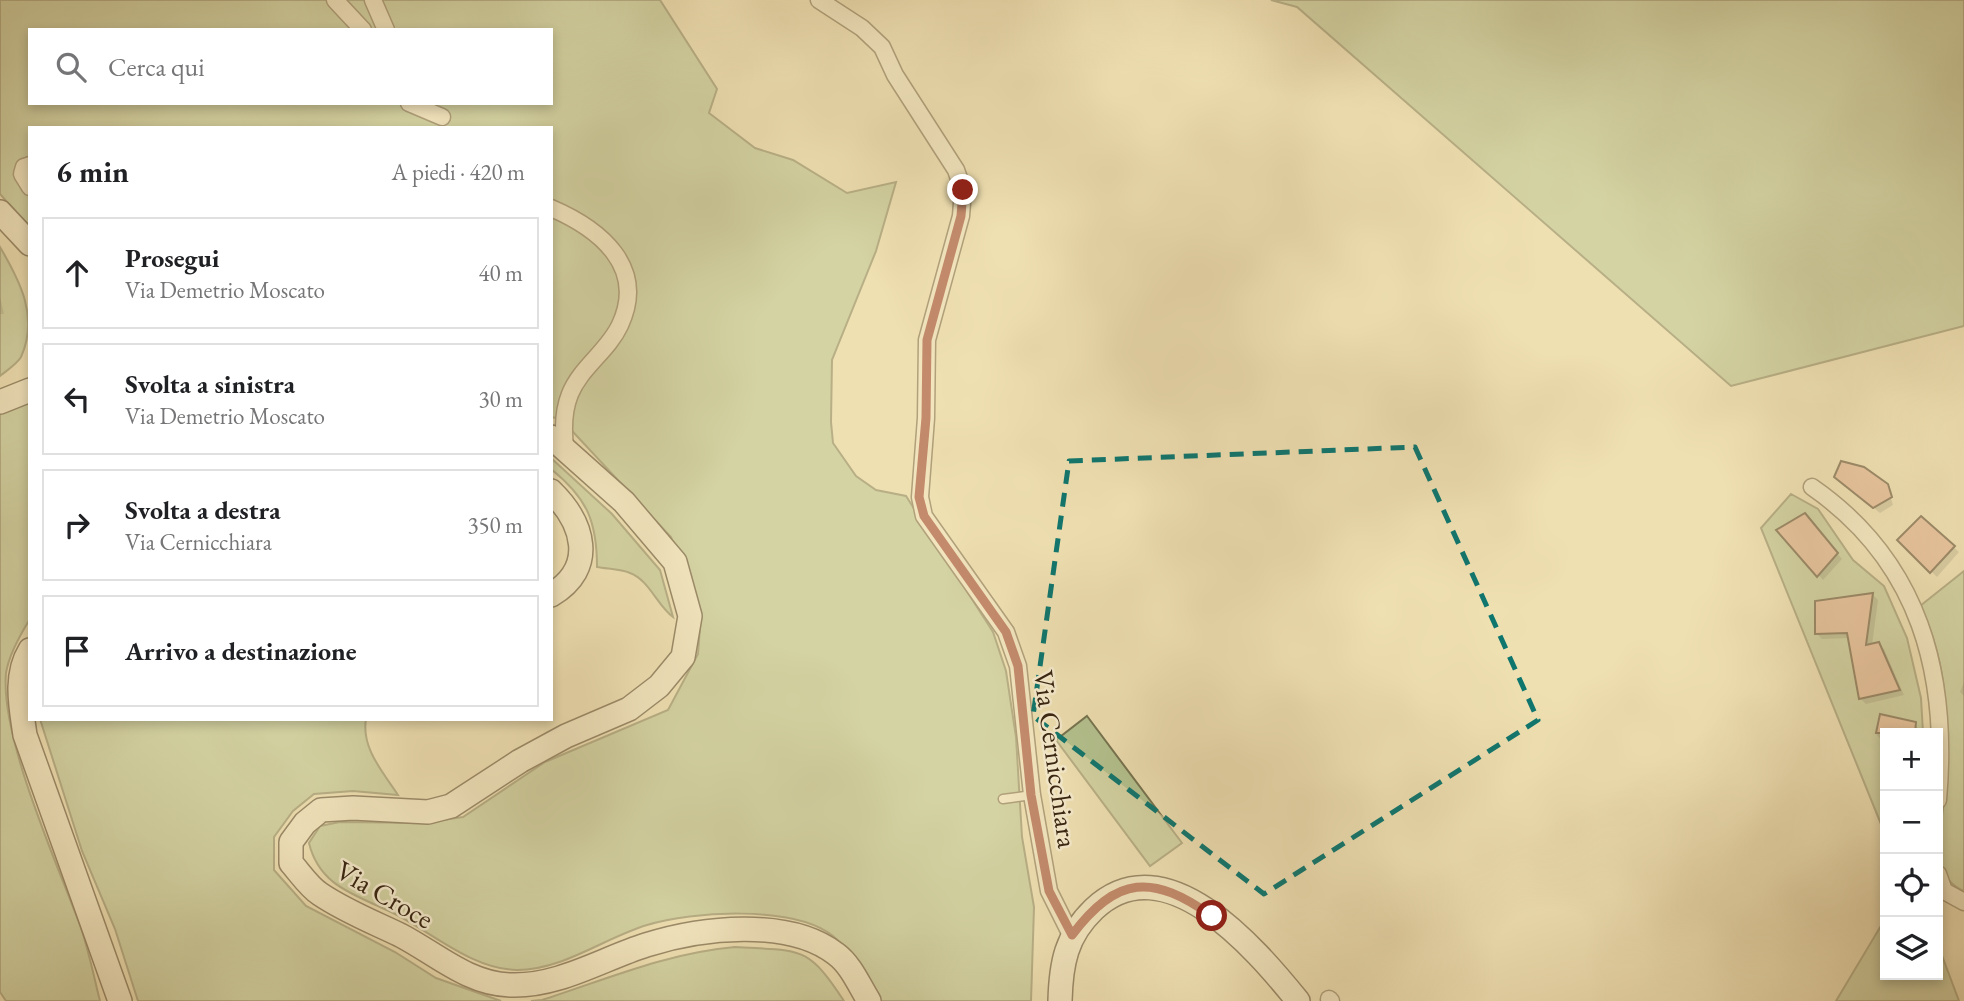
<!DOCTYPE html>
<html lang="it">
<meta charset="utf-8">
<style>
body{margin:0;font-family:"EB Garamond",serif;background:#f6f6f6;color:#202124}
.controls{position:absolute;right:21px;bottom:21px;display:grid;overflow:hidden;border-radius:0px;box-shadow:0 4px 10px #0003}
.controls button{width:63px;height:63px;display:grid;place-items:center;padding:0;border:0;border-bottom:2px solid #e0e0e0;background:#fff;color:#202124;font:35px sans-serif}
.stop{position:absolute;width:21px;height:21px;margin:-16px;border:5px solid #8f2418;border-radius:50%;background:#fff}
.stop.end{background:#8f2418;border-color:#fff;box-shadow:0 2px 7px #0008}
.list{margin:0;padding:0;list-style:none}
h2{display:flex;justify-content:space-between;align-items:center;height:91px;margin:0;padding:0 28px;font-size:30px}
h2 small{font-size:23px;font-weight:400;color:#757577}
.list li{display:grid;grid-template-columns:46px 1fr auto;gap:21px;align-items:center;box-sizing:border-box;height:112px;margin:0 14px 14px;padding:0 14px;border:2px solid #e0e0e0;border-radius:0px}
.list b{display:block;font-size:26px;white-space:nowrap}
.list p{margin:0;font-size:23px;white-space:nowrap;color:#757577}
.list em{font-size:23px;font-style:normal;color:#757577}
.icon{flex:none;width:38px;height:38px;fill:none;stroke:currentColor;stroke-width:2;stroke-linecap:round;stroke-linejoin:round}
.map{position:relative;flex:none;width:1964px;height:1001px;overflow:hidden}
.search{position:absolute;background:#fff;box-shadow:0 4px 10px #0003;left:28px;top:28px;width:525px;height:77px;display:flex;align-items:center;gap:18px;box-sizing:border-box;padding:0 24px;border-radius:0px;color:#757577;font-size:26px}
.panel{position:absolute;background:#fff;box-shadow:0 4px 10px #0003;left:28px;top:126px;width:525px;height:595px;border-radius:0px}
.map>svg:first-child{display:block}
</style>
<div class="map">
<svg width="1964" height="1001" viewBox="0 0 1964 1001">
<rect width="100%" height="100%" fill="#efe0b2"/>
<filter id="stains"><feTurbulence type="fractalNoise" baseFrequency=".00286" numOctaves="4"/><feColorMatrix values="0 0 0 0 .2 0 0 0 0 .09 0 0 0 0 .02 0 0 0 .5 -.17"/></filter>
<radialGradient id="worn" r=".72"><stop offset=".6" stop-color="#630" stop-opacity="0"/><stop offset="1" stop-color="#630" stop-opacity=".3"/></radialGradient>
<g fill="#b4c390" stroke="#767450" stroke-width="2" fill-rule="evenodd">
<path d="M0,0H660L717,89L709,113L755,148L793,160L847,193L896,182L876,251L832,360L831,422L833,443L856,476L876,490L906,496L993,632L1006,671L1016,737L1022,837L1034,907L1031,1001H878C865,980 852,952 833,936C794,905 692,911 647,925C604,938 563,970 517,970C470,969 430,930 389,911C353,894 319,885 309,843L320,826L340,822L422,823L463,817L545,762L668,710L698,654L701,614L671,537L561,419L551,417V128H30V228L0,194ZM30,30H551V103H30Z"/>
<path d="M1271,0H1964V326L1731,386L1297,7Z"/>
<path d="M0,247C20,281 39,317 21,357C17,364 6,371 0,376Z"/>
<path d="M30,401V619C20,635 9,654 6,673C0,738 58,865 81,928C89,952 94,977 100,1001H6L0,992V412Z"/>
<path d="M551,458L612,514L660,570L673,617C657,605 649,580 630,573C621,569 608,569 597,567C597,521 587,498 551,469Z"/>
<path d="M1791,494L1818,509L1853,560L1884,586L1907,638L1921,698L1923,733H1885V834L1761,528Z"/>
<path d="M1964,571V891C1951,886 1941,873 1939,859C1938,840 1942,819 1944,800C1948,733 1951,668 1920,606Z"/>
<path d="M1087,716L1182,843L1150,866L1056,740Z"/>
<path d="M40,719H366C361,748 383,772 398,795L353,791L314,794L293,811L274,837V870L306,906L395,952L436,978L501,1001H138L115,929L82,851Z"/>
<path d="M1885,919V975H1938V945L1959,1001H1836Z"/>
<path d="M735,947C800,951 807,944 844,1001H531L542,1000C607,979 667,953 735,947Z"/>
</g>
<g fill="#0003">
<path d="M0,297L4,314H0Z"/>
<path d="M1842,482L1887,485L1893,505L1880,513Z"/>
<path d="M1921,518L1959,552L1937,577L1899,540Z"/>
<path d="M1810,521L1842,559L1823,580L1779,530Z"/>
<path d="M1873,595L1878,600L1872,645L1878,644L1884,649L1904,695L1866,704L1861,699L1849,638L1822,639L1816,633Z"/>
<path d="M1964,682V696L1960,692Z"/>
<path d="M1882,716L1915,723L1920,733H1885V741H1882L1877,735Z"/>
</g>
<g fill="#e2a688" stroke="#382511" stroke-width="2">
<path d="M1841,461L1864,467L1888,484L1892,497L1873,508L1834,477Z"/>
<path d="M1805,513L1838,553L1817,577L1776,530Z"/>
<path d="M1921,516L1955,546L1930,573L1897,540Z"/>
<path d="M1873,593L1866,645L1879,642L1900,690L1859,699L1847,633L1815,634V601Z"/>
<path d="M1880,714L1916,722L1915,733H1876Z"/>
</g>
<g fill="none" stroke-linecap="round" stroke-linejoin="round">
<defs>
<path id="lane" d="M1003,799L1032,795"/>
<g id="street">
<path d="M335,0L363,30"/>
<path d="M373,0L386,30"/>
<path d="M819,0L862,28L882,47L895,75L956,170L963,190L961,216L927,340L926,418L920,497L924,516L1006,632L1018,666L1032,795L1049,891L1071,935"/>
<path d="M409,103L442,117"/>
<path d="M30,165L24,167L22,174L30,187"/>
<path d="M551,208C600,229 647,267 620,325C608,351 581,367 570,394C563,411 563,429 565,447"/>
<path d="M1812,487C1920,562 1949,674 1938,800"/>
<path d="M1938,874L1944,891L1964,902"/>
<path d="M1329,999L1331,1001"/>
</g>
<g id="secondary">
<path d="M0,212L30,244"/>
<path d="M0,402L30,390"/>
<path d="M551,437L624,502L675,562L690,616L683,657L659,686L629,709L566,736L520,761L451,806L428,812L353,808L321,810L305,823L291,842V863C300,873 309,887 320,894C345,911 373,922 400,935C435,953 468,984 510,985C558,987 602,959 646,945C700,928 788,917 836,954C851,965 859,985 869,1001"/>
<path d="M551,491C584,523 597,568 551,595"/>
<path d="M30,650C14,676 21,707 25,735L120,1001"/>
<path d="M1060,1001C1061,963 1066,936 1094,909C1165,842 1255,948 1298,1001"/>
</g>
</defs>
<use href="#lane" stroke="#665439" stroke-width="11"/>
<use href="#street" stroke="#665439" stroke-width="19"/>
<use href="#secondary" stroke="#382511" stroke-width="26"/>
<use href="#lane" stroke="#f5ebcd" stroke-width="8"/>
<use href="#street" stroke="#f5ebcd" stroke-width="16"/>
<use href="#secondary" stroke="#f5ebcd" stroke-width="23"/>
</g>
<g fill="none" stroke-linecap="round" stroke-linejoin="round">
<path stroke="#8f2418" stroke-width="9" d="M963,190L961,216L927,340L926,418L919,497L924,516L1006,632L1018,666L1031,795L1049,891L1072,935C1117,875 1153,874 1212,916"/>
</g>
<path d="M0 0H1964V1001H0ZM1415,447L1538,720L1264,894L1033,716L1069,461Z" fill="#efe0b2" fill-opacity=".55" fill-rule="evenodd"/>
<path fill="none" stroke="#0f766e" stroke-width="5" stroke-dasharray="14 9" stroke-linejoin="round" d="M1415,447L1538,720L1264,894L1033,716L1069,461Z"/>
<g text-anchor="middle" stroke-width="5" stroke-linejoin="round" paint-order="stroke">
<g font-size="28" fill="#382511" stroke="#f5ebcd">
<text transform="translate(1056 759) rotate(82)" y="10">Via Cernicchiara</text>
<text transform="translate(385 894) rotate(30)" y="10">Via Croce</text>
</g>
</g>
<rect width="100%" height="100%" filter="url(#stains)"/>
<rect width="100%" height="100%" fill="url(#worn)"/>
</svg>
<div class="controls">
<button>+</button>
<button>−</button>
<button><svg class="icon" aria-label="locate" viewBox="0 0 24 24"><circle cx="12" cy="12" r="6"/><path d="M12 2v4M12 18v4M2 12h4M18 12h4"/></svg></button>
<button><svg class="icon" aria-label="layers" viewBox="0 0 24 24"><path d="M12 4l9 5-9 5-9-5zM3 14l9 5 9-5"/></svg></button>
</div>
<div class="stop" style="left:1212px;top:916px"></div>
<div class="stop end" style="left:963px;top:190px"></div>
<div class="search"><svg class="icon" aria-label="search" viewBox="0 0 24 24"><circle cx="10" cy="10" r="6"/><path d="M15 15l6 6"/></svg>Cerca qui</div>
<section class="panel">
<h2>6 min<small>A piedi · 420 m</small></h2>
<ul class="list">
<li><svg class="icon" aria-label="ahead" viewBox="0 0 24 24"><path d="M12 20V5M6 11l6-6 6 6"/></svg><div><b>Prosegui</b><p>Via Demetrio Moscato</p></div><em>40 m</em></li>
<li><svg class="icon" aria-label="left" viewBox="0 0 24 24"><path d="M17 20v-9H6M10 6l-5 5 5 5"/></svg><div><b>Svolta a sinistra</b><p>Via Demetrio Moscato</p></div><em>30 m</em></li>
<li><svg class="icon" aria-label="right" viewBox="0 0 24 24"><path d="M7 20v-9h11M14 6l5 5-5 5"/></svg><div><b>Svolta a destra</b><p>Via Cernicchiara</p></div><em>350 m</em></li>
<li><svg class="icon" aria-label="arrive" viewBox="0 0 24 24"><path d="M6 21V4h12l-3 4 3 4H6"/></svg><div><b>Arrivo a destinazione</b></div></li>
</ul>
</section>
</div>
